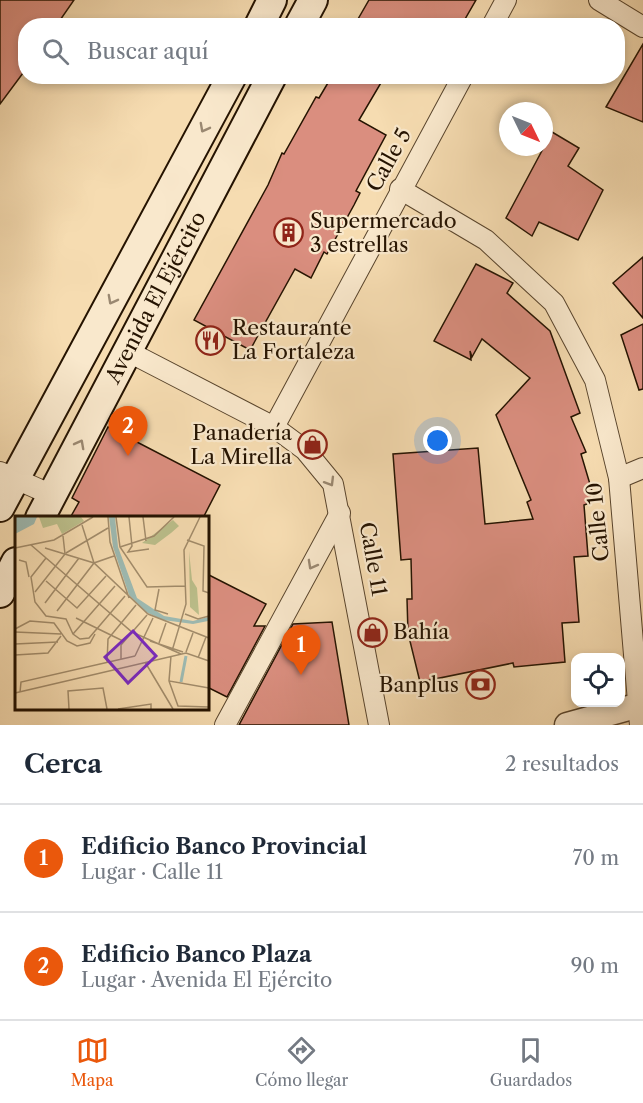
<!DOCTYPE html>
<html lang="es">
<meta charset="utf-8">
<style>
body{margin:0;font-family:"Libre Caslon Text",serif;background:#f6f6f7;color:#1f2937}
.controls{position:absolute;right:18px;bottom:18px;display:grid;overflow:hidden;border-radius:12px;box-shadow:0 3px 9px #0003}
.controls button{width:54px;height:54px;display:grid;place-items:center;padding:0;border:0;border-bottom:2px solid #e0e1e3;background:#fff;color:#1f2937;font:30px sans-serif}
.compass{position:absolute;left:499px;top:102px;width:54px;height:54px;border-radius:50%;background:#fff;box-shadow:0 3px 9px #0003;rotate:133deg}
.you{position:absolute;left:438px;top:441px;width:21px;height:21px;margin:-15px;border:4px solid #fff;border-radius:50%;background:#1a73e8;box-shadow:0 0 0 9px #1a73e833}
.badge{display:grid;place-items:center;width:39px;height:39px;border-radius:50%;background:#ea580c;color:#fff;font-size:20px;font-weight:700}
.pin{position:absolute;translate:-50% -50px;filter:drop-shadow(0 2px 3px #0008)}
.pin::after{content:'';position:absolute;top:32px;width:21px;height:18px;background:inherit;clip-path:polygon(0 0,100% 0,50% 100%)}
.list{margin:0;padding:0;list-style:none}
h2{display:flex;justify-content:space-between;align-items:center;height:78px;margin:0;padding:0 24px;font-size:26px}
h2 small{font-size:20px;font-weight:400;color:#747a83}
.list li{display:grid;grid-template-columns:39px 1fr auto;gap:18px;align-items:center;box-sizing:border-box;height:108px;padding:0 24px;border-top:2px solid #e0e1e3}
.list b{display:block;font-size:22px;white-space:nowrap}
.list p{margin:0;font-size:20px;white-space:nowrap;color:#747a83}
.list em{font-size:20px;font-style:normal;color:#747a83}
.icon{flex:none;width:33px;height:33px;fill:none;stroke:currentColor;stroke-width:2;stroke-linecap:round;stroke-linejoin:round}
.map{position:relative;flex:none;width:643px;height:725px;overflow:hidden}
.search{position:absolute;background:#fff;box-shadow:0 3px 9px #0003;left:18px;right:18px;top:18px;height:66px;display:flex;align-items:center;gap:15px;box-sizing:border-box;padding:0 21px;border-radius:24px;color:#747a83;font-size:22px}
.sheet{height:294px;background:#fff}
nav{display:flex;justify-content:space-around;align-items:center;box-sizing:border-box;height:84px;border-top:2px solid #e0e1e3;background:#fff;font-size:16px;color:#747a83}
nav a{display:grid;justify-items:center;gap:3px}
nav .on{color:#ea580c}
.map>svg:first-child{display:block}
</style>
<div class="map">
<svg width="643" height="725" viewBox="0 0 643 725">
<rect width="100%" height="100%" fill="#f6dcb1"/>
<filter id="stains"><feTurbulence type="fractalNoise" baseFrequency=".00333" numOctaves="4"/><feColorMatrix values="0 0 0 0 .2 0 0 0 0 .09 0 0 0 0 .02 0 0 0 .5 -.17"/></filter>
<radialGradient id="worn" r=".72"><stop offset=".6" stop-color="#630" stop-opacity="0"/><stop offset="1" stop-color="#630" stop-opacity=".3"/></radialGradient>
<g fill="#da8e7f" stroke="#251301" stroke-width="1.5">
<path d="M0,0H74L56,26H26V69L0,104Z"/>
<path d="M369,0H476L461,26H354Z"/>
<path d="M643,44V122L606,107Z"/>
<path d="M332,76H385L359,120L386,135L356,191L360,193L354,205L327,254L324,252L311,278L295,269L250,350L194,320L268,185L282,153L284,154L316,97L319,98Z"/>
<path d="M552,132L579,148L568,166L603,190L578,240L539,222L532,236L506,218Z"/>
<path d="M643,257V318L613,283Z"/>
<path d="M476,264L513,283L507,293L550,331L580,413L571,417L586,452L581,454L595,501L584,505L588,556L574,557L579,622L562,623L565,662L514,667L513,663L420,682L408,633L407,599H412L411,559L401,560L393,454L478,448L485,524L533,519L527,502L531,500L496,415L530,378L482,339L472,357L470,351L471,360L434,341Z"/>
<path d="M643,324V389L639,390L621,335Z"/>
<path d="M108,427L220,485L203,518H70L79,502L72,498Z"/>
<path d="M207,574L266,604L254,626H265L227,697L207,687Z"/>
<path d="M332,622L349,725H239L293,624Z"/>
</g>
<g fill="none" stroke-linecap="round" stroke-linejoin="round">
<defs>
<g id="minor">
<path d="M599,0L643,27"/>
<path d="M492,26L506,0"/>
<path d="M400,189L486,240L554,303L595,380L619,478L640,725"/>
<path d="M129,352L274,427L305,450L333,484L379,725"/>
<path d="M274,427L463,76"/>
<path d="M0,472L52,495"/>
<path d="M619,478L643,468"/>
<path d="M225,725L340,513"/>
</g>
<path id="tertiary" d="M567,725L643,704"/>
<g id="secondary">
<path d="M259,26L272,0"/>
<path d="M299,26L313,0"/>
<path d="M0,507L232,76"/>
<path id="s1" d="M40,518L272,76"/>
<path d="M0,593L16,562"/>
</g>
</defs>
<use href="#minor" stroke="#59452d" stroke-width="22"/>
<use href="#tertiary" stroke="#59452d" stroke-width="27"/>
<use href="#secondary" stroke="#251301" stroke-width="32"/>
<use href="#minor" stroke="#f9e8cc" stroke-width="20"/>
<use href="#tertiary" stroke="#f9e8cc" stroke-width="24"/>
<use href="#secondary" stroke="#f9e8cc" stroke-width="28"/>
</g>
<defs><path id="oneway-chevron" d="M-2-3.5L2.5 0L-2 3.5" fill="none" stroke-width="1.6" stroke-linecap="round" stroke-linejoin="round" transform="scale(1.5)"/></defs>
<g stroke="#9a8871">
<use href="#oneway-chevron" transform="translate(204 128) rotate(118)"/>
<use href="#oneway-chevron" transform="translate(112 300) rotate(118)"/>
<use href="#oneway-chevron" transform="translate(80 444) rotate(-62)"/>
<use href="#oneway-chevron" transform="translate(330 482) rotate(59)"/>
<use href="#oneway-chevron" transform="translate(312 565) rotate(119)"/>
</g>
<defs>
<symbol id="building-ring" viewBox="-11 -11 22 22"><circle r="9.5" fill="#f9e8cc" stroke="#8f2418" stroke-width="1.5"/><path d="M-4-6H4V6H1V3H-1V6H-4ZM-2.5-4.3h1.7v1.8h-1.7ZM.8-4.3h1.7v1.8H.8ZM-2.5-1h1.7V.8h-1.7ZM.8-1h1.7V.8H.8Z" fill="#8f2418"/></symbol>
<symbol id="restaurant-ring" viewBox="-11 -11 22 22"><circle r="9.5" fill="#f9e8cc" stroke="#8f2418" stroke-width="1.5"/><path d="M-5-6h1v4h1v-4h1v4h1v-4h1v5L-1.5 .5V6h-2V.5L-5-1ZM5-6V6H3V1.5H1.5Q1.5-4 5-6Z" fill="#8f2418"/></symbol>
<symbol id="shop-ring" viewBox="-11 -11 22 22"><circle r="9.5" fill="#f9e8cc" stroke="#8f2418" stroke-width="1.5"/><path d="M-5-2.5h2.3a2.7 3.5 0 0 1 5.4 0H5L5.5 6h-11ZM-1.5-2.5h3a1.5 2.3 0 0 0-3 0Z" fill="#8f2418"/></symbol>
<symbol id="bank-ring" viewBox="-11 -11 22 22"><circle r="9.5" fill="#f9e8cc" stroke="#8f2418" stroke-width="1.5"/><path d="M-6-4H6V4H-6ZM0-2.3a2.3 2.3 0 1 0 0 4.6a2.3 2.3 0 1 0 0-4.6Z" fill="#8f2418"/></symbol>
</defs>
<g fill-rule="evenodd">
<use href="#building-ring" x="272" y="216" width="33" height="33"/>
<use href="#restaurant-ring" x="194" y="324" width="33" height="33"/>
<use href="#shop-ring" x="296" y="428" width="33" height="33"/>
<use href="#shop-ring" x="356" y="616" width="33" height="33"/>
<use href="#bank-ring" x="464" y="668" width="33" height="33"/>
</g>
<g text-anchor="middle" stroke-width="4.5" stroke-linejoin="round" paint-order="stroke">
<g font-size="21" fill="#251301" stroke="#f9e8cc">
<text transform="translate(389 160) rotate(-61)" y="7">Calle 5</text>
<text dy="7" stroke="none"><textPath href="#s1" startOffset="249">Avenida El Ejército</textPath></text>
<text transform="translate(598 522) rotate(-96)" y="7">Calle 10</text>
<text transform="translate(373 559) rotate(80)" y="7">Calle 11</text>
</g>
<g font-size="21" fill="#251301" stroke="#f9e8cc" text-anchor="start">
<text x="310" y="228">Supermercado<tspan x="310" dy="24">3 estrellas</tspan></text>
<text x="232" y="335">Restaurante<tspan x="232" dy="24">La Fortaleza</tspan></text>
<text x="292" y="440" text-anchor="end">Panadería<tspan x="292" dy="24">La Mirella</tspan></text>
<text x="393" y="639">Bahía</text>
<text x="459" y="692" text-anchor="end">Banplus</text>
</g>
</g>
<g transform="translate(15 516)">
<rect width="194" height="194" fill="#f6dcb1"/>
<path d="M24,1H66L69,5L47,18L42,8L28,12ZM158,4L164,10L156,17L140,29L127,27ZM174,35L177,64L182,72L184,99L175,91Z" fill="#bcc08c"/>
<path d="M0,1H22L19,8L0,18ZM94,1H100L103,31L122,82L149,100L178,105L193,101V105L178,108L148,104L131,96L114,79L98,31Z" fill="#9dbab2"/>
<path fill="none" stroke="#9dbab2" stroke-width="3" d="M166,166L171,140"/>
<path fill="none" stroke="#a28c6b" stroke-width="1.5" d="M93,1L95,26L114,82M101,1L105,31L132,71L170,70M114,1L117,30L113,36L134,33M128,1L131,25M67,9L79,47M172,24L189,30L188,75L194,77M16,29L117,116L166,138M105,31L139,20L159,1M0,32L39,24L78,1M30,32L79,47L133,98L194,122M51,37L93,12M31,42L16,61L20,86L31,100L51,103L58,118L65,123L74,122L110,80M4,44L11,46L14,61M31,65L62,92L91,60M144,73L140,94L153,98M20,76L50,38L48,20M30,87L64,42M42,95L79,47L99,40M170,98L183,103L194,100M61,102L108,125M0,113L15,105L39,107L52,125L62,130L75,127L80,118M0,116L46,118M58,118L100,70M135,125L168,136M144,127L151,107M0,128L43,126M157,135L171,88L169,34L185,1M171,136L178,117M0,139L33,137L46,120M120,140L138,102M156,140L154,165L194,172M183,142L191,121M106,144V129L132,99M130,146L158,193M92,147L93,123L121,89M154,165L163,190L194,191M5,176L6,166L120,140M0,177L171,137L194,145M54,193L53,175L88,172L92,193M103,193L136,188V193"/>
<path fill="#7b2cbf" fill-opacity="0.15" stroke="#7b2cbf" stroke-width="3" d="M118,115L141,140L113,167L90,141Z"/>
<rect width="194" height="194" fill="none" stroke="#251301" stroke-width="3"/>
</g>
<rect width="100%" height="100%" filter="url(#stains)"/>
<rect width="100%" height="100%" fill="url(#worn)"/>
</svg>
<div class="controls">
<button><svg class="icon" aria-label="locate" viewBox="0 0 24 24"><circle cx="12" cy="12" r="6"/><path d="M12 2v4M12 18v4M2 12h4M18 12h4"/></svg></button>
</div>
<svg class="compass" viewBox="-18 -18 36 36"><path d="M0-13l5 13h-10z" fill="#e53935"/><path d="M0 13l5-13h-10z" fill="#747a83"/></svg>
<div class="you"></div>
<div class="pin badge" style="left:301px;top:675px">1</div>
<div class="pin badge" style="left:128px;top:456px">2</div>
<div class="search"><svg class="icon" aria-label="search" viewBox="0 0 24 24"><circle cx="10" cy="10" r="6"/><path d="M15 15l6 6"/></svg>Buscar aquí</div>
</div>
<section class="sheet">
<h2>Cerca<small>2 resultados</small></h2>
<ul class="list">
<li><span class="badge">1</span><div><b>Edificio Banco Provincial</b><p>Lugar · Calle 11</p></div><em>70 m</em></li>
<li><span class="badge">2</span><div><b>Edificio Banco Plaza</b><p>Lugar · Avenida El Ejército</p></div><em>90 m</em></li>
</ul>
</section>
<nav>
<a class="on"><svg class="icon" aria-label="map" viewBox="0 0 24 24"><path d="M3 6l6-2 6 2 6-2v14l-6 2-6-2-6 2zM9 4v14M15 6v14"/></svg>Mapa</a>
<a><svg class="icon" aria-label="directions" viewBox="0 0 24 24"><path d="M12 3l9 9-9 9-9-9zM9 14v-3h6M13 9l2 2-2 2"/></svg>Cómo llegar</a>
<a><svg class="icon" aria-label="saved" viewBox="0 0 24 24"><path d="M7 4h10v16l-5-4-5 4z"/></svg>Guardados</a>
</nav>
